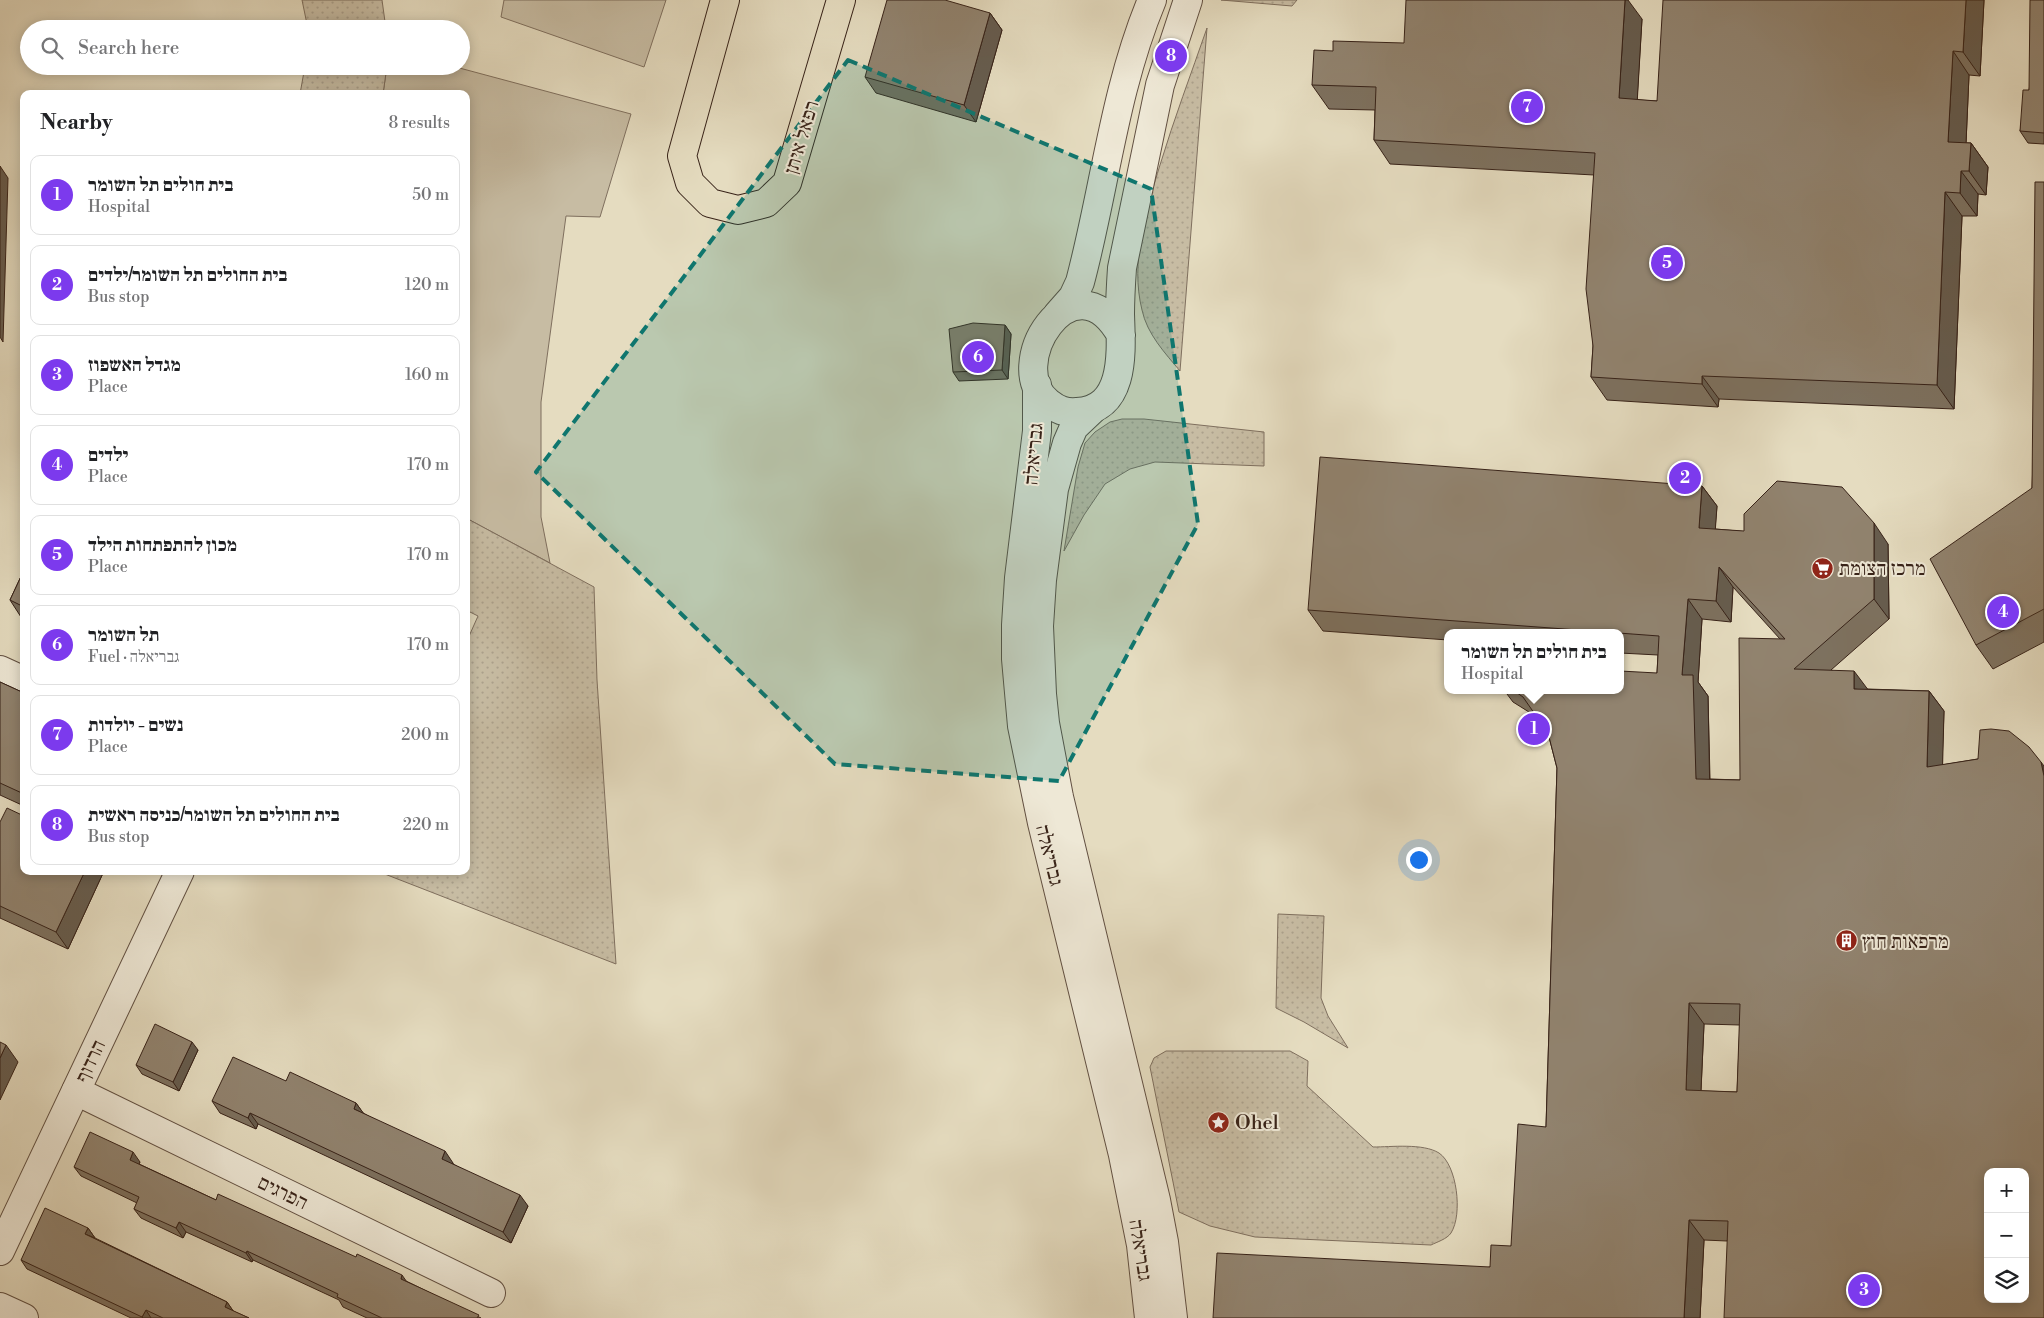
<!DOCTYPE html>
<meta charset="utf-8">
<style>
body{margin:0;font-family:"Libre Bodoni","Frank Ruhl Libre",serif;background:#f6f6f6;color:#202124}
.controls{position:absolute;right:15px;bottom:15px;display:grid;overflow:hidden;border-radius:10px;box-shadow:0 2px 12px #0003}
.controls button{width:45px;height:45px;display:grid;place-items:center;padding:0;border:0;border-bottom:1px solid #e0e0e0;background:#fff;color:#202124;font:25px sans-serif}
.you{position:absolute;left:1418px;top:859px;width:18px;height:18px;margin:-12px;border:4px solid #fff;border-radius:50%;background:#1a73e8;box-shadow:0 0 0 8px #1a73e833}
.badge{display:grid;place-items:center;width:32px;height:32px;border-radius:50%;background:#7c3aed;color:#fff;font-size:16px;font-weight:700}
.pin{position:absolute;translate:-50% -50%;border:2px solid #fff;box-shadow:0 1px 5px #0006}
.popup{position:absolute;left:1444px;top:629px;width:180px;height:65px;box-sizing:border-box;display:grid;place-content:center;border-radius:10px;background:#fff;filter:drop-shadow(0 1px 4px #0005);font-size:16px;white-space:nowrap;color:#757577}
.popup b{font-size:19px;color:#202124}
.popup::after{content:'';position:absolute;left:50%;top:100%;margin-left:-10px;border:10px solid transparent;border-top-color:#fff}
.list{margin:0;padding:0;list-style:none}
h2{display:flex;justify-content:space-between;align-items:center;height:65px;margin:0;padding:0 20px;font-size:21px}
h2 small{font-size:16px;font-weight:400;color:#757577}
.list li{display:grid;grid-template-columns:32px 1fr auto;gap:15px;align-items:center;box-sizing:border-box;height:80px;margin:0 10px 10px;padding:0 10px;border:1px solid #e0e0e0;border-radius:10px}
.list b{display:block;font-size:19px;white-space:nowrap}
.list p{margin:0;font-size:16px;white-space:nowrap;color:#757577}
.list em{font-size:16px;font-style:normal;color:#757577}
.icon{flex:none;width:28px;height:28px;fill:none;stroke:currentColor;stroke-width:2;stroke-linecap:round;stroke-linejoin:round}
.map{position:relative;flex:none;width:2044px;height:1318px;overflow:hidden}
.search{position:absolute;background:#fff;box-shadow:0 2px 12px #0003;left:20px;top:20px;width:450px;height:55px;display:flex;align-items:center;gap:12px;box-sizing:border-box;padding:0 18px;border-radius:28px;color:#757577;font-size:19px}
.panel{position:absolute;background:#fff;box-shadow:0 2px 12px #0003;left:20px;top:90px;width:450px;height:785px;border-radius:10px}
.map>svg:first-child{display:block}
</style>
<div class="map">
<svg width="2044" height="1318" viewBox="0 0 2044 1318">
<defs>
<pattern id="park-dots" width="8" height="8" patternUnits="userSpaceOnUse" patternTransform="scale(1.25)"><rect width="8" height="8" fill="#c7bca3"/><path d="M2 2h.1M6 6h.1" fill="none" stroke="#aca18c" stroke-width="1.8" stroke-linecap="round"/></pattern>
</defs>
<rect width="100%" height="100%" fill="#e5dcc0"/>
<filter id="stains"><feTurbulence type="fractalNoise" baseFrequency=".004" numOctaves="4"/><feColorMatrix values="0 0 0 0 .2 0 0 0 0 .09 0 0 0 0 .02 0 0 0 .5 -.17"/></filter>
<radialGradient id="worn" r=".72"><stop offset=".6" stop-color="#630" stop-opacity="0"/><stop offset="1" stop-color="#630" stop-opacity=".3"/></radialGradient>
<g fill="#c7bca3" stroke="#7f6f5e">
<path d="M504,0H666L644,67L501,17Z"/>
<path d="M387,66H452L631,114L600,217L566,216L541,402V517L550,563L466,518V94H383Z"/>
</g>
<g fill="url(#park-dots)" stroke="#7f6f5e">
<path d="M302,0H382L386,29H308Z"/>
<path d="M1221,0H1297L1292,6Z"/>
<path d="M1207,28L1180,371C1165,353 1147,334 1142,310C1130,262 1146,211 1160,165C1174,119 1191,74 1207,28Z"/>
<path d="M305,66H387L383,94H300Z"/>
<path d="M1122,419H1144L1264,432V466L1155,462L1130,469L1105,484L1084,515L1064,551L1078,467L1085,443L1095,432L1110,422Z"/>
<path d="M466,518L594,587L597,680L616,964L377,871H466V643L478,616L466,610Z"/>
<path d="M1278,914L1324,916L1321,998L1328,1016L1348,1048L1304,1022L1276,1008Z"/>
<path d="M1166,1051H1290L1308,1061L1307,1086L1373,1147C1391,1147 1423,1143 1439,1153C1457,1165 1463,1214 1451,1233C1447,1239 1437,1242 1431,1245L1255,1237L1210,1226L1179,1212L1150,1067L1154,1058Z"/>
</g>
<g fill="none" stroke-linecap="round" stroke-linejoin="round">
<defs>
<g id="minor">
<path d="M1058,314L1073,297L1080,282C1105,188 1114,91 1152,0"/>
<path d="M1121,335C1073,251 1001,368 1049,403C1058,410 1065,413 1077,412C1127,409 1121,349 1120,314C1120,299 1121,283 1122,268L1160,85L1188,0"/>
<path d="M1037,385V431L1019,578L1016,625V659L1022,726L1042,823L1123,1155L1141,1245L1149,1318"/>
<path d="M1093,409L1074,427L1067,443L1054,489L1042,580L1039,626L1042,694L1045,723L1059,797L1156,1200L1164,1242L1173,1318"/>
<path d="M0,670L24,681"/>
<path d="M76,1091L491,1293"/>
<path d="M0,1251L180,871"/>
<path d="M0,1307L24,1318"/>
</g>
<path id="major" d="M725,0L682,156L690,183L710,203L738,210L766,203L787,183L841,0"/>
</defs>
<use href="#minor" stroke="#625042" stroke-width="30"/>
<use href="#major" stroke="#372218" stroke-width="30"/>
<use href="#minor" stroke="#eee8d6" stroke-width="28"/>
<use href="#major" stroke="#e5dcc0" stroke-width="28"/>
</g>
<g fill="#7d715f" stroke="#372218" fill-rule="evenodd">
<path d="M1984,0L1980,76L1969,75L1966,143H1971L1988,167L1986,195L1978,194L1977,216H1962L1954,409L1719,399L1718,407L1607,400L1591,377L1593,346L1594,175L1390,164L1374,140L1375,110L1329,109L1312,85L1333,51L1642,19L1637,100L1657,101Z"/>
<path d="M2044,0V144L2028,143L2020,131L2029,90Z"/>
<path d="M990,13L1002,30L976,122L876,93L865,77Z"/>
<path d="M2044,182V642L1993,669L1976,645L2032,488Z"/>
<path d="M1005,325L1011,334L1008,379L959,381L953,372Z"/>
<path d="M1702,486L1717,506L1715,529L1888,544L1889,619L1831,670L1867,689L1929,691L1944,711L1942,765L1978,759L2009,731L1727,1241L1704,1240L1700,1318H1213L1490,1267L1511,1246L1546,1127L1557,768L1548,733L1537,717L1513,702L1504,690H1620L1657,673L1658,655L1620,653V633H1448V640L1323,631L1308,610ZM1733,587L1780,639L1740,780L1710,779L1708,696L1698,682L1702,619L1731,622ZM1704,1024L1740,1025L1737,1092L1701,1091Z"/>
<path d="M24,570V618L21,617L10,600Z"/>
<path d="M0,682L24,693V806L0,795Z"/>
<path d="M0,822L24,871H104L68,949L0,918Z"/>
<path d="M198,1050L179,1091L142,1074L136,1065Z"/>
<path d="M286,1081L356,1103L363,1113L453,1163V1164L528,1206L511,1243L258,1124L256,1129L220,1113L212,1101Z"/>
<path d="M140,1162L139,1164L216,1200L406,1281L481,1318H367L343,1307L339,1300L253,1260L252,1262L186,1232L183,1238L141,1218L134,1209L137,1203L81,1176L74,1167Z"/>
<path d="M88,1228L95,1238L227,1302L233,1311L249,1318H131L27,1269L21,1260Z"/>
</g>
<g fill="#665c4e" stroke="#372218">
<path d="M1625,0H1628L1642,19L1636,122L1619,98Z"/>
<path d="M1966,0H1984L1980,76L1963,52Z"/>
<path d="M990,13L1002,30L976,122L964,105Z"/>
<path d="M1953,51L1969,75L1965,166L1948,142Z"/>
<path d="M1971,143L1988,167L1986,195L1969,171Z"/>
<path d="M0,166L8,178L3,342L0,337Z"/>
<path d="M1961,171L1978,194L1977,216L1960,193Z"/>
<path d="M1945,192L1962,216L1954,409L1937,385Z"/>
<path d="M1005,325L1011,334L1008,379L1002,370Z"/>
<path d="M1702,376L1719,399L1718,407L1702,384Z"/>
<path d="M1702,486L1717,506L1714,548L1699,528Z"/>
<path d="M1874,523L1888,544L1889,619L1874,599Z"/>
<path d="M1719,567L1733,587L1731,622L1716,601Z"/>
<path d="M1688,599L1702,619L1698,682L1708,696L1710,799L1696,779L1682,675Z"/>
<path d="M1854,671L1869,691L1854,689Z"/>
<path d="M1929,691L1944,711L1942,788L1927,767Z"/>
<path d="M2041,762L2044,766V776Z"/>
<path d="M85,871H104L68,949L56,932Z"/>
<path d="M1689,1003L1704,1024L1700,1111L1686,1090Z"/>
<path d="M192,1042L198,1050L179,1091L173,1082Z"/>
<path d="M6,1045L18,1062L0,1100V1058Z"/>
<path d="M356,1103L364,1114L354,1109Z"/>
<path d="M250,1113L258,1124L256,1129L248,1118Z"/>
<path d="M445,1151L453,1163L450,1170L442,1159Z"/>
<path d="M133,1152L140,1162L136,1169L130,1160Z"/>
<path d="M520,1195L528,1206L511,1243L503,1232Z"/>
<path d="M1689,1220L1704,1240L1700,1318H1684Z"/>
<path d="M179,1222L186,1232L183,1238L176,1228Z"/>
<path d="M88,1228L95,1238L85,1234Z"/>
<path d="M247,1251L253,1260L252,1262L246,1253Z"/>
<path d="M402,1275L409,1285L401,1279Z"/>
<path d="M227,1302L234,1312L225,1307Z"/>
<path d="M146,1310L151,1318H143L142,1317Z"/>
</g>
<g fill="#91836f" stroke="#372218" fill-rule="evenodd">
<path d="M887,0H945L990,13L964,105L865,77Z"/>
<path d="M1406,0H1625L1619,98L1657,101L1663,0H1966L1963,52L1953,51L1948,142L1971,143L1969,171H1961L1960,193L1945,192L1937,385L1702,376V384L1591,377L1593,346L1586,289L1595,153L1374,140L1376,87L1312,85L1314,50L1333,51V41L1404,43Z"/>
<path d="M2030,0H2044V133L2020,131L2023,90H2029Z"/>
<path d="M2035,182H2044V609L1976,645L1930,559L2032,488Z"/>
<path d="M973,323L1005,325L1002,370L953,372L949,329Z"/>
<path d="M1320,457L1702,486L1699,528L1744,531V514L1777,481L1842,487L1874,523V599L1794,669L1854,671V689L1929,691L1927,767L1978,759L1980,730L1991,729L2009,731L2029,747L2041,762L2044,776V1318H1724L1728,1221L1689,1220L1684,1318H1213L1217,1253L1490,1267L1491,1245L1511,1246L1518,1124L1546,1127L1557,768L1548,733L1523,697L1513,690H1620V671L1657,673L1659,636L1308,610ZM1719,567L1785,639L1739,638L1740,780L1696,779L1693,675H1682L1688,599L1716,601ZM1689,1003L1740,1004L1737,1092L1686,1090ZM1988,1172H2025V1299H1988Z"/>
<path d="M24,570V607L10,600Z"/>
<path d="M0,682L24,693V794L0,783Z"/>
<path d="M7,808L24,816V871H85L56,932L0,906V822Z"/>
<path d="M155,1024L192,1042L173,1082L136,1065Z"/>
<path d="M0,1042L6,1045L0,1058Z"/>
<path d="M233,1057L286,1081L290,1072L356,1103L354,1109L445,1151L442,1159L520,1195L503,1232L250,1113L248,1118L212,1101Z"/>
<path d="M90,1132L133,1152L130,1160L216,1200L218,1194L356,1257L357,1254L402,1275L401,1279L479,1315L477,1318H382L337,1297L338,1294L247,1251L246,1253L179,1222L176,1228L134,1209L139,1197L74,1167Z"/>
<path d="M45,1208L88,1228L85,1234L227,1302L225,1307L249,1318H163L146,1310L142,1317L21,1260Z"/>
</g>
<path fill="#0f766e" fill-opacity="0.2" stroke="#0f766e" stroke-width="4" stroke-dasharray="10 6" stroke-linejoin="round" d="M848,60L1151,189L1198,524L1059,781L835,764L536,472Z"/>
<defs>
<symbol id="supermarket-disc" viewBox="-11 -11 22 22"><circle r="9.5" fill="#8f2418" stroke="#eee8d6"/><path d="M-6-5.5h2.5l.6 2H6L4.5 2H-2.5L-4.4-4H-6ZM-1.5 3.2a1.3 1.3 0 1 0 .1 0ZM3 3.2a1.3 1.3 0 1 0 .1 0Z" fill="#fff"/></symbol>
<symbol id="building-disc" viewBox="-11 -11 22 22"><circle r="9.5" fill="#8f2418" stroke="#eee8d6"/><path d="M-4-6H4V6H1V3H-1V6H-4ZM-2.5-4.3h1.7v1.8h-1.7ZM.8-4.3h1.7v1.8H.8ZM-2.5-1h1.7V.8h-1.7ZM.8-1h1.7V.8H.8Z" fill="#fff"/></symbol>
<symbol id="sight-disc" viewBox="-11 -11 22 22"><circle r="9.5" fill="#8f2418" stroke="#eee8d6"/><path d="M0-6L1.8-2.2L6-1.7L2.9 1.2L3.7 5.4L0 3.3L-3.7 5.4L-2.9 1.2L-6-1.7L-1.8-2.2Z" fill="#fff"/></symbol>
</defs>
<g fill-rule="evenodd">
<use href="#supermarket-disc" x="1810" y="556" width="25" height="25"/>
<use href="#building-disc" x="1834" y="928" width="25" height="25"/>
<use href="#sight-disc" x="1206" y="1110" width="25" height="25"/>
</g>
<g text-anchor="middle" stroke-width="4" stroke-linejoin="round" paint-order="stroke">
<g font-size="20" fill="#372218" stroke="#eee8d6">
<text transform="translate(801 137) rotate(-73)" y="7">רפאל איתן</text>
<text transform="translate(1033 454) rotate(-85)" y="7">גבריאלה</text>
<text transform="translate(1050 855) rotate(76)" y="7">גבריאלה</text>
<text transform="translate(90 1061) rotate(-65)" y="7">הרדוף</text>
<text transform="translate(283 1192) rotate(26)" y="7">הפרגים</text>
<text transform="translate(1141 1250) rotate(81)" y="7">גבריאלה</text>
</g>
<g font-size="20" fill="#372218" stroke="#eee8d6" text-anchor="start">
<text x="1839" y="575">מרכז הצומת</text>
<text x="1862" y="948">מרפאות חוץ</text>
<text x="1235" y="1129">Ohel</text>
</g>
</g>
<rect width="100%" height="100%" filter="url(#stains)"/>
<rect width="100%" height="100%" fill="url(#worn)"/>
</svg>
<div class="controls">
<button>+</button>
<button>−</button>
<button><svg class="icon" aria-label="layers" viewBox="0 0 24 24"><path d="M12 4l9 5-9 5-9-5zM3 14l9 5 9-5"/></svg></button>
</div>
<div class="you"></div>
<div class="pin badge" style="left:1534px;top:729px">1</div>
<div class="popup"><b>בית חולים תל השומר</b>Hospital</div>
<div class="pin badge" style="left:1685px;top:478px">2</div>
<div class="pin badge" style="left:1864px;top:1290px">3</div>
<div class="pin badge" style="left:2003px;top:612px">4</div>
<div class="pin badge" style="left:1667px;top:263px">5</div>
<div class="pin badge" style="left:978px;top:357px">6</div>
<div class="pin badge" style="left:1527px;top:107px">7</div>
<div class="pin badge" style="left:1171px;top:56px">8</div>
<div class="search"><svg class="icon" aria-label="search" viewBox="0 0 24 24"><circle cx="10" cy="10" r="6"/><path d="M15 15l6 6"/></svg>Search here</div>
<section class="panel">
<h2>Nearby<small>8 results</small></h2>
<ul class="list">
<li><span class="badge">1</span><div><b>בית חולים תל השומר</b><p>Hospital</p></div><em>50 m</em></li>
<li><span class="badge">2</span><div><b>בית החולים תל השומר/ילדים</b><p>Bus stop</p></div><em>120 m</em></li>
<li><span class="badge">3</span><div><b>מגדל האשפוז</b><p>Place</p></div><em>160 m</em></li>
<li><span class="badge">4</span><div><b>ילדים</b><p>Place</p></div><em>170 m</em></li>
<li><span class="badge">5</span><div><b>מכון להתפתחות הילד</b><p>Place</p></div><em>170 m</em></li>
<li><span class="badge">6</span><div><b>תל השומר</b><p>Fuel · גבריאלה</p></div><em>170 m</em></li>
<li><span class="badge">7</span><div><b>נשים - יולדות</b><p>Place</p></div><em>200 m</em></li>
<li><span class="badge">8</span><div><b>בית החולים תל השומר/כניסה ראשית</b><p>Bus stop</p></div><em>220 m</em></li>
</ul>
</section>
</div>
